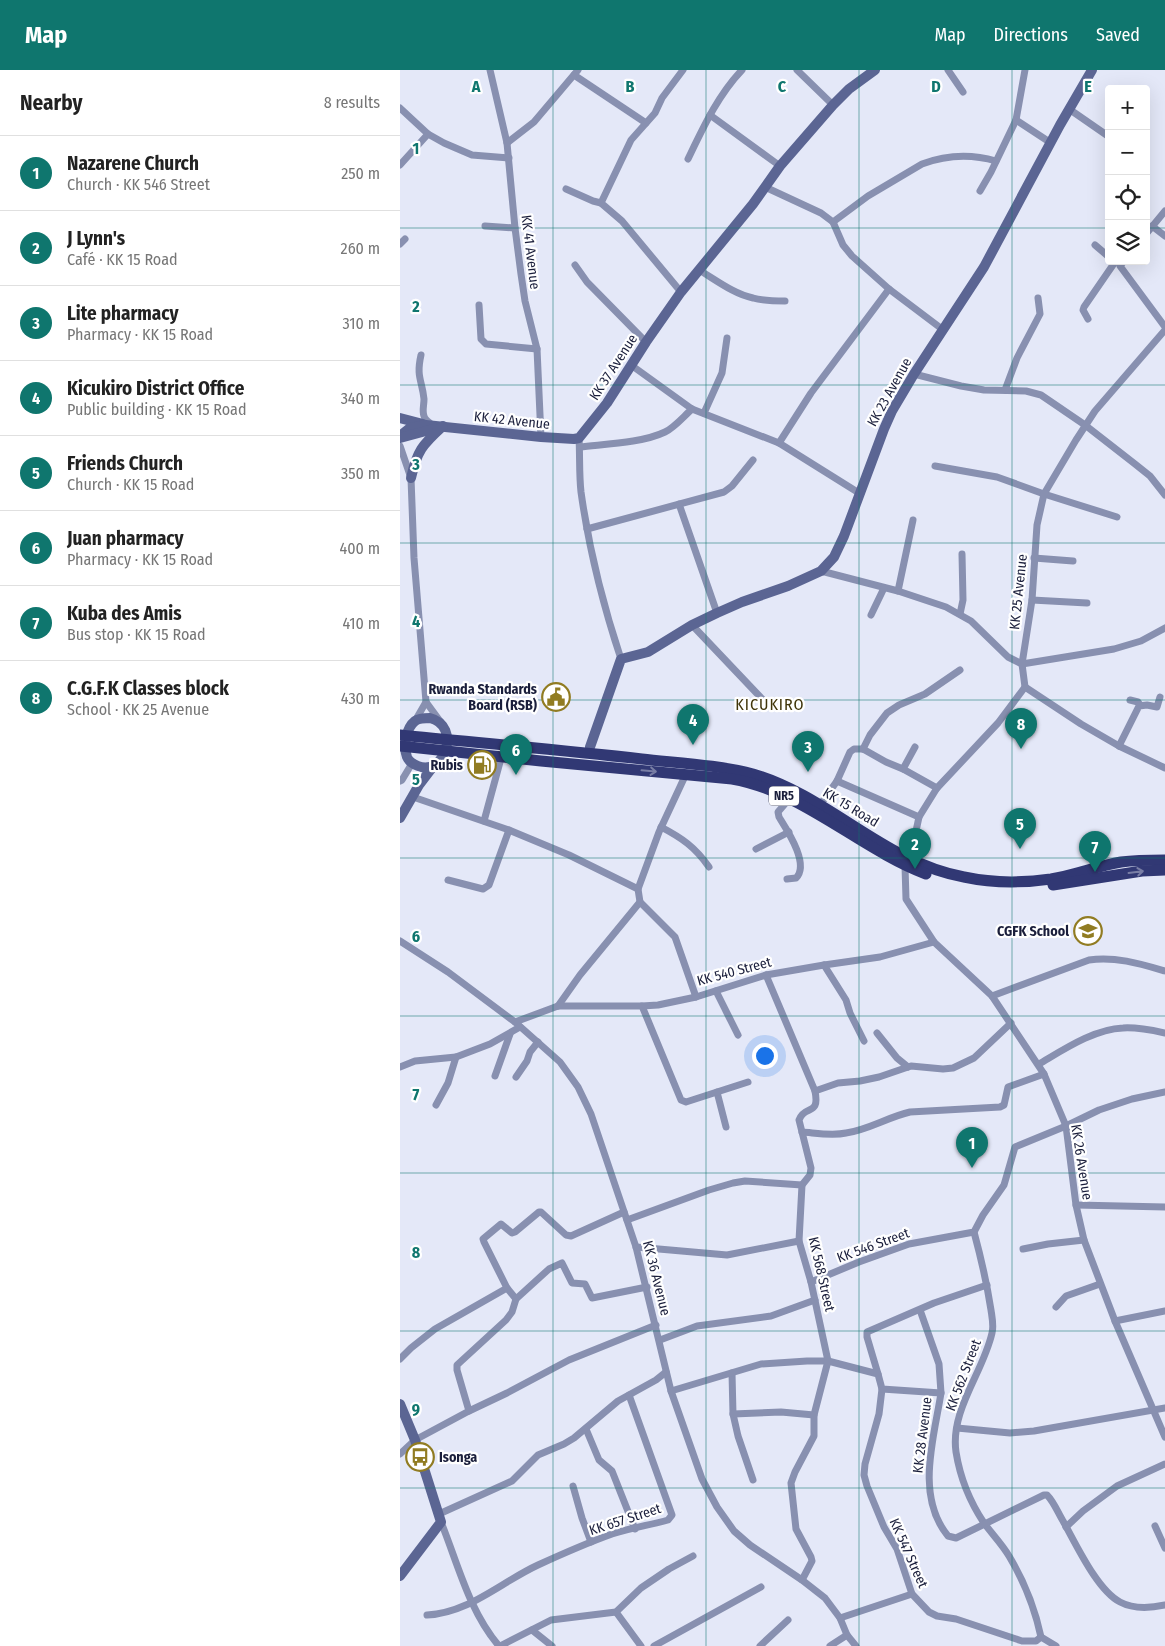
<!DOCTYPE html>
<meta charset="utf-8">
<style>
body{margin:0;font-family:"Fira Sans Condensed",sans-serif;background:#f6f6f6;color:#222}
.controls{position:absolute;right:15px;top:15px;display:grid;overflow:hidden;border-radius:5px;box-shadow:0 5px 20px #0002}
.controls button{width:45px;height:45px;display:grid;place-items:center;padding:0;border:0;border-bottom:1px solid #e0e0e0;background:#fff;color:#222;font:25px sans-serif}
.you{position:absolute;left:364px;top:985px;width:18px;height:18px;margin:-12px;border:4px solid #fff;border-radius:50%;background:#1a73e8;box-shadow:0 0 0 8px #1a73e833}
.badge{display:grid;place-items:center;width:32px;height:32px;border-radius:50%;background:#0f766e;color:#fff;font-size:16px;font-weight:700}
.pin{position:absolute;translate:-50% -41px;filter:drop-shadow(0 1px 2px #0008)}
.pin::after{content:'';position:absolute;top:26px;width:18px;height:15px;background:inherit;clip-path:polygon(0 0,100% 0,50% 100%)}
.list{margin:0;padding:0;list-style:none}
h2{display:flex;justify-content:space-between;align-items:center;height:65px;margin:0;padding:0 20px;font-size:21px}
h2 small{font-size:16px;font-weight:400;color:#767676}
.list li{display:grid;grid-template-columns:32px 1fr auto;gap:15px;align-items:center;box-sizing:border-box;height:75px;padding:0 20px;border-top:1px solid #e0e0e0}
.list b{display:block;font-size:19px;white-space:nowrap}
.list p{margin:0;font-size:16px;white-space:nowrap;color:#767676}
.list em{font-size:16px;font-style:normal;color:#767676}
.icon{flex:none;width:28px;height:28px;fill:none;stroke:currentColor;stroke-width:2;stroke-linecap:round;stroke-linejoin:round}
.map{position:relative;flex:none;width:765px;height:1576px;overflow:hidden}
header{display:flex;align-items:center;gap:30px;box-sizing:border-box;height:70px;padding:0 25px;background:#0f766e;color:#fff}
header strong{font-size:24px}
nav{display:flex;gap:28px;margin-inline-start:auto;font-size:18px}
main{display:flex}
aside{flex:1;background:#fff}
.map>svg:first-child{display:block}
</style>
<header>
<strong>Map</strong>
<nav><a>Map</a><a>Directions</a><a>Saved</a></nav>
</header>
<main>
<aside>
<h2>Nearby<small>8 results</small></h2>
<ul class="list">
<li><span class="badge">1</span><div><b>Nazarene Church</b><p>Church · KK 546 Street</p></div><em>250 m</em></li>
<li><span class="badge">2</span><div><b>J Lynn's</b><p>Café · KK 15 Road</p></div><em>260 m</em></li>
<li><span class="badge">3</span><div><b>Lite pharmacy</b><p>Pharmacy · KK 15 Road</p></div><em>310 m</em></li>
<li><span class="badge">4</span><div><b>Kicukiro District Office</b><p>Public building · KK 15 Road</p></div><em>340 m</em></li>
<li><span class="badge">5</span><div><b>Friends Church</b><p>Church · KK 15 Road</p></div><em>350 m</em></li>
<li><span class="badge">6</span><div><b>Juan pharmacy</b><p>Pharmacy · KK 15 Road</p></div><em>400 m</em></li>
<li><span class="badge">7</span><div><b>Kuba des Amis</b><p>Bus stop · KK 15 Road</p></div><em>410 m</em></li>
<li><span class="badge">8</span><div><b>C.G.F.K Classes block</b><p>School · KK 25 Avenue</p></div><em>430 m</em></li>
</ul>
</aside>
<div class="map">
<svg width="765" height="1576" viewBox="0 0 765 1576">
<rect width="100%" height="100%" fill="#e4e8f8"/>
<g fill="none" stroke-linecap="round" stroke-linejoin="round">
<g stroke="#8890b0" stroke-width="7">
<path d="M90,0L107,73L115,158L121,204L125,231L137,279L141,367"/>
<path d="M397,0L433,35"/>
<path d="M548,0L563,22"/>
<path d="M174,5L246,53"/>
<path d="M0,38L28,64L44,73L72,85L109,88"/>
<path d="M669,39L708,66"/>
<path d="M310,45L380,96"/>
<path d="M616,50L651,73"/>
<path d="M107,73L134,52L178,0"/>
<path d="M288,89C303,58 318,25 342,0"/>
<path d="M0,95L28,64"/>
<path d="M365,117L421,143L433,152L468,126L522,94C546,85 572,84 596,91"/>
<path d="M166,119L193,131L201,133"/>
<path d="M580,121L591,102L616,50L625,0"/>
<path d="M433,152L443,175L452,186L489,219L542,259"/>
<path d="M85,156L115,158"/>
<path d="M752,156L765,166"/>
<path d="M746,164L765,141"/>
<path d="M0,174L5,169"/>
<path d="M695,175L709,187"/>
<path d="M724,191L720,196L765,257"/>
<path d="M175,195L187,212L246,272"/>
<path d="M299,200C316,210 334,224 353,228C363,231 374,231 385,231"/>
<path d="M281,222L222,151L201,133L231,70L255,43L262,28L283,0"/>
<path d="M79,235L81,269L86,274L137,279"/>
<path d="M688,249L683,240L684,237L715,192"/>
<path d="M21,285C16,307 22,310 24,329C24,335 22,341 24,346C25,350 29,352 32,355"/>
<path d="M231,295L292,339L379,373"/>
<path d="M514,304L561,316L584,320L626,321L641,325L685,355L735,394L750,406L765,425"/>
<path d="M605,320L617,288L640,244L638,228"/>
<path d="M304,343L322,303L327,268"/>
<path d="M179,368C180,386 179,404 181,422C189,479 203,535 221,589"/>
<path d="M0,376L11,408L14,488L26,632L40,651"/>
<path d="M180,377C205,374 242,373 265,362C275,357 284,346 292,339"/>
<path d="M535,396L597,407L644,424L717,447"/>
<path d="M459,423L379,373L411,323L489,219"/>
<path d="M279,434L317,543"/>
<path d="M187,459L324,422L332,416L353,390"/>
<path d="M634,488L673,491"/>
<path d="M421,501L498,521L546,537L571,551L608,587L622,594L714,579L741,571L765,558"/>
<path d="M498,521L513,450"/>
<path d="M632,530L687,533"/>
<path d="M560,544L563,530L562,484"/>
<path d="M471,545L484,518"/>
<path d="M292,555L366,633"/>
<path d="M625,617L681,654L719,676L765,698"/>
<path d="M730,630L738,632L740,635"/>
<path d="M15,651L26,632"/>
<path d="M719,676L739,636L747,635L757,637L760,627"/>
<path d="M463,679L470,665L487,643L499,635L525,624L560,600"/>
<path d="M503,699L515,677"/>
<path d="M0,711L2,710L11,695"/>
<path d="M437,711L519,747"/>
<path d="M13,727L109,760L169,785L238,819L240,832L275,867L296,927L366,905L424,895L480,887L534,872"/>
<path d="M420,735L437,711L450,682L454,679H463L486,692L503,699L537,718"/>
<path d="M84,751L100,692"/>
<path d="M261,757C282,768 295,777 309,797"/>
<path d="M356,779L389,762"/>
<path d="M507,786L513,775L519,747L537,718L598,653L625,617L622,594L632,530L637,455L644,424L676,370L695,341L765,260"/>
<path d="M505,796L506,829L534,872L592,926L644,1004L666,1056L676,1135L684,1170L715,1251L765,1367"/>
<path d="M387,809L396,808C410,794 387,760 379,747L378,742L390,728"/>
<path d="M48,810L83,819L89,815L109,760"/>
<path d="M238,819L259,762L286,704"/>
<path d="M0,871L48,902L115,952L160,992L178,1017L191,1044L236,1177L271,1321L302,1409L317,1437L334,1461L350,1475L402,1510L425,1528L440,1548L447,1565L456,1576"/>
<path d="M424,895L446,930L450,943L464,971"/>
<path d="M316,921L338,965"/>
<path d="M592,926L689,890C715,886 741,894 765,901"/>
<path d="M158,936L180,905L240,832"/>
<path d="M242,936L258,935L296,927"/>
<path d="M115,952L158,936H242L281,1030L286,1032L317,1022L326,1057"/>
<path d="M477,963L497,988L508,997"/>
<path d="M639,994C663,980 694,959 723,958C737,957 751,960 765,963"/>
<path d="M0,997L15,991L56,987"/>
<path d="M95,1006L110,964"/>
<path d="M116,1007L127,991L130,982L138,972"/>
<path d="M415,1021L438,1013L460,1011L479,1007L511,996L543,999L553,998L574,988L611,953"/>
<path d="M317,1022L348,1012"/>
<path d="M36,1035L48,1013L56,987L90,974L120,957"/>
<path d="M402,1062C416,1063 432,1066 446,1063C468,1060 488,1047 510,1042L600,1037L604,1035L608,1017L644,1004"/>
<path d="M676,1135L765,1137"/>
<path d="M227,1150L309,1120L333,1113L345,1111L402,1115"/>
<path d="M236,1177L327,1185L399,1171"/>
<path d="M623,1179L648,1174L684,1170"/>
<path d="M411,1212L459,1192L509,1174L574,1162L583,1145L604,1115L615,1077L666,1056L699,1040L732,1029L765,1022"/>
<path d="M116,1229L107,1218L84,1172L83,1169L101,1154L112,1163L115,1162L139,1142H141L166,1165L171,1166L224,1142"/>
<path d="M656,1237L666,1226L700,1214"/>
<path d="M520,1240L539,1294L541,1323"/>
<path d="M715,1251L765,1241"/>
<path d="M260,1270L297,1256L371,1246L415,1230"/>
<path d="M0,1289L11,1278L35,1259L107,1218"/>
<path d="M332,1303L333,1344L338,1366L353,1410"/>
<path d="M478,1304L467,1267V1262L534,1233L587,1215"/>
<path d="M482,1319L479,1344L465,1394L464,1405L467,1416L484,1457L497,1479L512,1524L529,1542L537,1546L556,1549L622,1571H636L641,1567C635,1539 624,1511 609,1486C602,1474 592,1464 584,1453C570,1432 560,1407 556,1382C550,1340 583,1303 592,1263C594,1256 592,1247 591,1240C587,1214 581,1188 574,1162"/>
<path d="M271,1321L361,1294L407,1291H428L478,1304L482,1319L541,1323C534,1368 515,1426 548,1466L556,1468L644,1425H647C654,1432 658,1443 663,1451C676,1474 697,1520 720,1532C733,1539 751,1538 765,1535"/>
<path d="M69,1341L107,1323L169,1290L256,1255"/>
<path d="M333,1344L381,1342L414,1345L428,1291L411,1212L399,1171L402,1115L410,1105L411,1098L399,1050C405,1034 420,1047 415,1021L366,905"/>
<path d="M557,1358L610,1363L634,1361L765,1338"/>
<path d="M186,1359L199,1390L212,1401L235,1459"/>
<path d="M0,1384L15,1370L69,1341L57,1300V1295L106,1250L112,1242L116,1229L149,1199L162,1193L172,1213L185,1214L192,1228L247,1217"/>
<path d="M173,1416L182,1448L191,1472"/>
<path d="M39,1444L112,1411L138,1385L164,1374L174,1368L218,1331L256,1310L266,1302"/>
<path d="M41,1452C58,1494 69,1541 99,1576"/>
<path d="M755,1456L765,1478"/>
<path d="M666,1457L683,1441L717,1416L765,1394"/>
<path d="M402,1510L412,1491L411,1487L396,1459L391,1413L395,1402L414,1366V1345"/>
<path d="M216,1542L241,1576"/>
<path d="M27,1545C69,1543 101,1512 138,1495C162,1484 187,1473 212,1464C231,1458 250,1455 268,1450L272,1445L229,1325"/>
<path d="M440,1548L512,1524"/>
<path d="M132,1560L152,1576"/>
<path d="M641,1567L656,1576"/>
<path d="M100,1576L151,1550L216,1542L241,1518L269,1499L293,1486"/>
<path d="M254,1576L361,1517"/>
<path d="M360,1576L388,1550"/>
<path d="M430,1576L447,1565"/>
</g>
<g stroke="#5b6593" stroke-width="10">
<path d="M0,348L23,354"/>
<path d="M0,366L10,358L26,355L141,367L174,369L179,368L207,333L246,272L281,222L353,134L380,96L433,35L449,19L475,0"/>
<path d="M0,368L37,358"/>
<path d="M11,408C17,381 22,375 43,356"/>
<path d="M30,648C62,656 44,707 18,696C13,694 9,692 7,687C3,676 6,658 15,651C19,648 25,648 30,648Z"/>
<path d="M190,677L221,589L248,582L292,555L317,543L342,532L388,516L421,501L434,487L444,466L484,359L492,341L514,304L584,197L660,55L692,0"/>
<path d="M0,748L19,715L35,694"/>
<path d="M0,1334L15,1370L41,1452L0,1506"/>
</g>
<g stroke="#313874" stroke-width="11">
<path d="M0,665C81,673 162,680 242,689C278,693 319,695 353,704C429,726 485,793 564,807C592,813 623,813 651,809C675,805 697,796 721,792C736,790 750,790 765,790"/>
<path d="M0,676L141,691L332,709C402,721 460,779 526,804"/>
<path d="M653,815L742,801L765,800"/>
</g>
</g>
<defs><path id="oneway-shaft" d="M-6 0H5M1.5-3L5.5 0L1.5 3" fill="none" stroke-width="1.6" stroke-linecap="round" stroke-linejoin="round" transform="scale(1.25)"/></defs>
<g stroke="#797ea5">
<use href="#oneway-shaft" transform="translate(249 701) rotate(5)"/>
<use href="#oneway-shaft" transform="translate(736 802) rotate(-7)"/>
</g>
<path fill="none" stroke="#0f766e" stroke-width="1" stroke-opacity="0.55" d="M153,0V1576M306,0V1576M459,0V1576M612,0V1576M0,158H709M746,158H765M0,315H765M0,473H765M0,630H765M0,788H765M0,946H765M0,1103H765M0,1261H765M0,1418H765"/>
<defs>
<symbol id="civic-ring" viewBox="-11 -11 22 22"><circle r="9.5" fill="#fff" stroke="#917c22" stroke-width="1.5"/><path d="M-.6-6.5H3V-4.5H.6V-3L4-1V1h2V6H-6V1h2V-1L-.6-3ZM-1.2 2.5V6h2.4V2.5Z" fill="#917c22"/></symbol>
<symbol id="fuel-ring" viewBox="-11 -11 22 22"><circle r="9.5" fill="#fff" stroke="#917c22" stroke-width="1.5"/><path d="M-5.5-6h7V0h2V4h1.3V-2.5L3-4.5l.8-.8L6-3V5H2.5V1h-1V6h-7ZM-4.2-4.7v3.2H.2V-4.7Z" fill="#917c22"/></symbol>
<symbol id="school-ring" viewBox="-11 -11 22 22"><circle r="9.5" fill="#fff" stroke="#917c22" stroke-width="1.5"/><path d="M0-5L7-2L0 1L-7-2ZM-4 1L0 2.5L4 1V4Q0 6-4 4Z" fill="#917c22"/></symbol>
<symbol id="bus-ring" viewBox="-11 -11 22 22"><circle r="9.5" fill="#fff" stroke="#917c22" stroke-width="1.5"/><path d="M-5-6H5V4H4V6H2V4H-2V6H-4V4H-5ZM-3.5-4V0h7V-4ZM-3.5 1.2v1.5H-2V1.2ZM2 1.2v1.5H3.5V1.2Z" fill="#917c22"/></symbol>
</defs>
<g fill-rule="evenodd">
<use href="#civic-ring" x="140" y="611" width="32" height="32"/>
<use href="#fuel-ring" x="66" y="679" width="32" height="32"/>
<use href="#school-ring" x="672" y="845" width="32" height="32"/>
<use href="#bus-ring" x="4" y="1371" width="32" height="32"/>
</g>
<g text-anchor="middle" stroke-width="4.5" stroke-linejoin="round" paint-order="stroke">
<rect fill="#fff" stroke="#5f6276" stroke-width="1" x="369" y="716.5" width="30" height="19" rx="4"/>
<g font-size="12" font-weight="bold" fill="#1a1e3b">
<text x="384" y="730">NR5</text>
</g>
<g font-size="14" fill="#1a1e3b" stroke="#fff">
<text transform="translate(131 182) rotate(83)" y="5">KK 41 Avenue</text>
<text transform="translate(213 297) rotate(-57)" y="5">KK 37 Avenue</text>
<text transform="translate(489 322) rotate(-61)" y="5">KK 23 Avenue</text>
<text transform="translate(112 350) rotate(6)" y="5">KK 42 Avenue</text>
<text transform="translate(618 522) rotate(-84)" y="5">KK 25 Avenue</text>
<text transform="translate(451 737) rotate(31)" y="5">KK 15 Road</text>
<text transform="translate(334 901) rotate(-15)" y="5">KK 540 Street</text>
<text transform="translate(682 1092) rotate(81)" y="5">KK 26 Avenue</text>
<text transform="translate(473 1175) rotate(-20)" y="5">KK 546 Street</text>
<text transform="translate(422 1204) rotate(77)" y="5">KK 568 Street</text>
<text transform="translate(257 1208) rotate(76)" y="5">KK 36 Avenue</text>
<text transform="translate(563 1305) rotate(-69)" y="5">KK 562 Street</text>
<text transform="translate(522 1365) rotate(-83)" y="5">KK 28 Avenue</text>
<text transform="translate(225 1449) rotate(-18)" y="5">KK 657 Street</text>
<text transform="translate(509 1483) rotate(66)" y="5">KK 547 Street</text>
</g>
<g font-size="14" font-weight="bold" fill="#1a1e3b" stroke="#fff" text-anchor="end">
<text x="137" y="624">Rwanda Standards<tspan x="137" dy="16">Board (RSB)</tspan></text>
<text x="63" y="700">Rubis</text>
<text x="669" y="866">CGFK School</text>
<text x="39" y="1392" text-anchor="start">Isonga</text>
</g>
<g font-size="16" letter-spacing="1" fill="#40350b" stroke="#fff">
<text x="370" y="640">KICUKIRO</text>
</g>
</g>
<g font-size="16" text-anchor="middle" font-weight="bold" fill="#0f766e" stroke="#fff" stroke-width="4.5" stroke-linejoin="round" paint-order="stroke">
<text x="76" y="22">A</text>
<text x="230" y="22">B</text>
<text x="382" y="22">C</text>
<text x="536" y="22">D</text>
<text x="688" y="22">E</text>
<text x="16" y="84">1</text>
<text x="16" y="242">2</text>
<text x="16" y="400">3</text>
<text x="16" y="557">4</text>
<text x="16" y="715">5</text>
<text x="16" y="872">6</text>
<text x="16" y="1030">7</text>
<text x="16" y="1188">8</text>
<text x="16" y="1345">9</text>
</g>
</svg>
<div class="controls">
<button>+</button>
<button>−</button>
<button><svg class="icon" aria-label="locate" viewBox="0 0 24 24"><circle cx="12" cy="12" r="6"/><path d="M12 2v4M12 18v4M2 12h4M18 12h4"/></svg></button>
<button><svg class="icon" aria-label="layers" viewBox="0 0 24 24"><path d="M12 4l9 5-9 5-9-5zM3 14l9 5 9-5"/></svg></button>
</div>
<div class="you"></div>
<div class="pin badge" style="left:572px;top:1098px">1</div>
<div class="pin badge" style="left:515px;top:799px">2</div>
<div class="pin badge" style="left:408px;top:702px">3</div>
<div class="pin badge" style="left:293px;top:675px">4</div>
<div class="pin badge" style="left:620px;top:779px">5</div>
<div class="pin badge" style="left:116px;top:705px">6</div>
<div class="pin badge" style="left:695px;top:802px">7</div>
<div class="pin badge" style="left:621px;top:679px">8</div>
</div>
</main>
